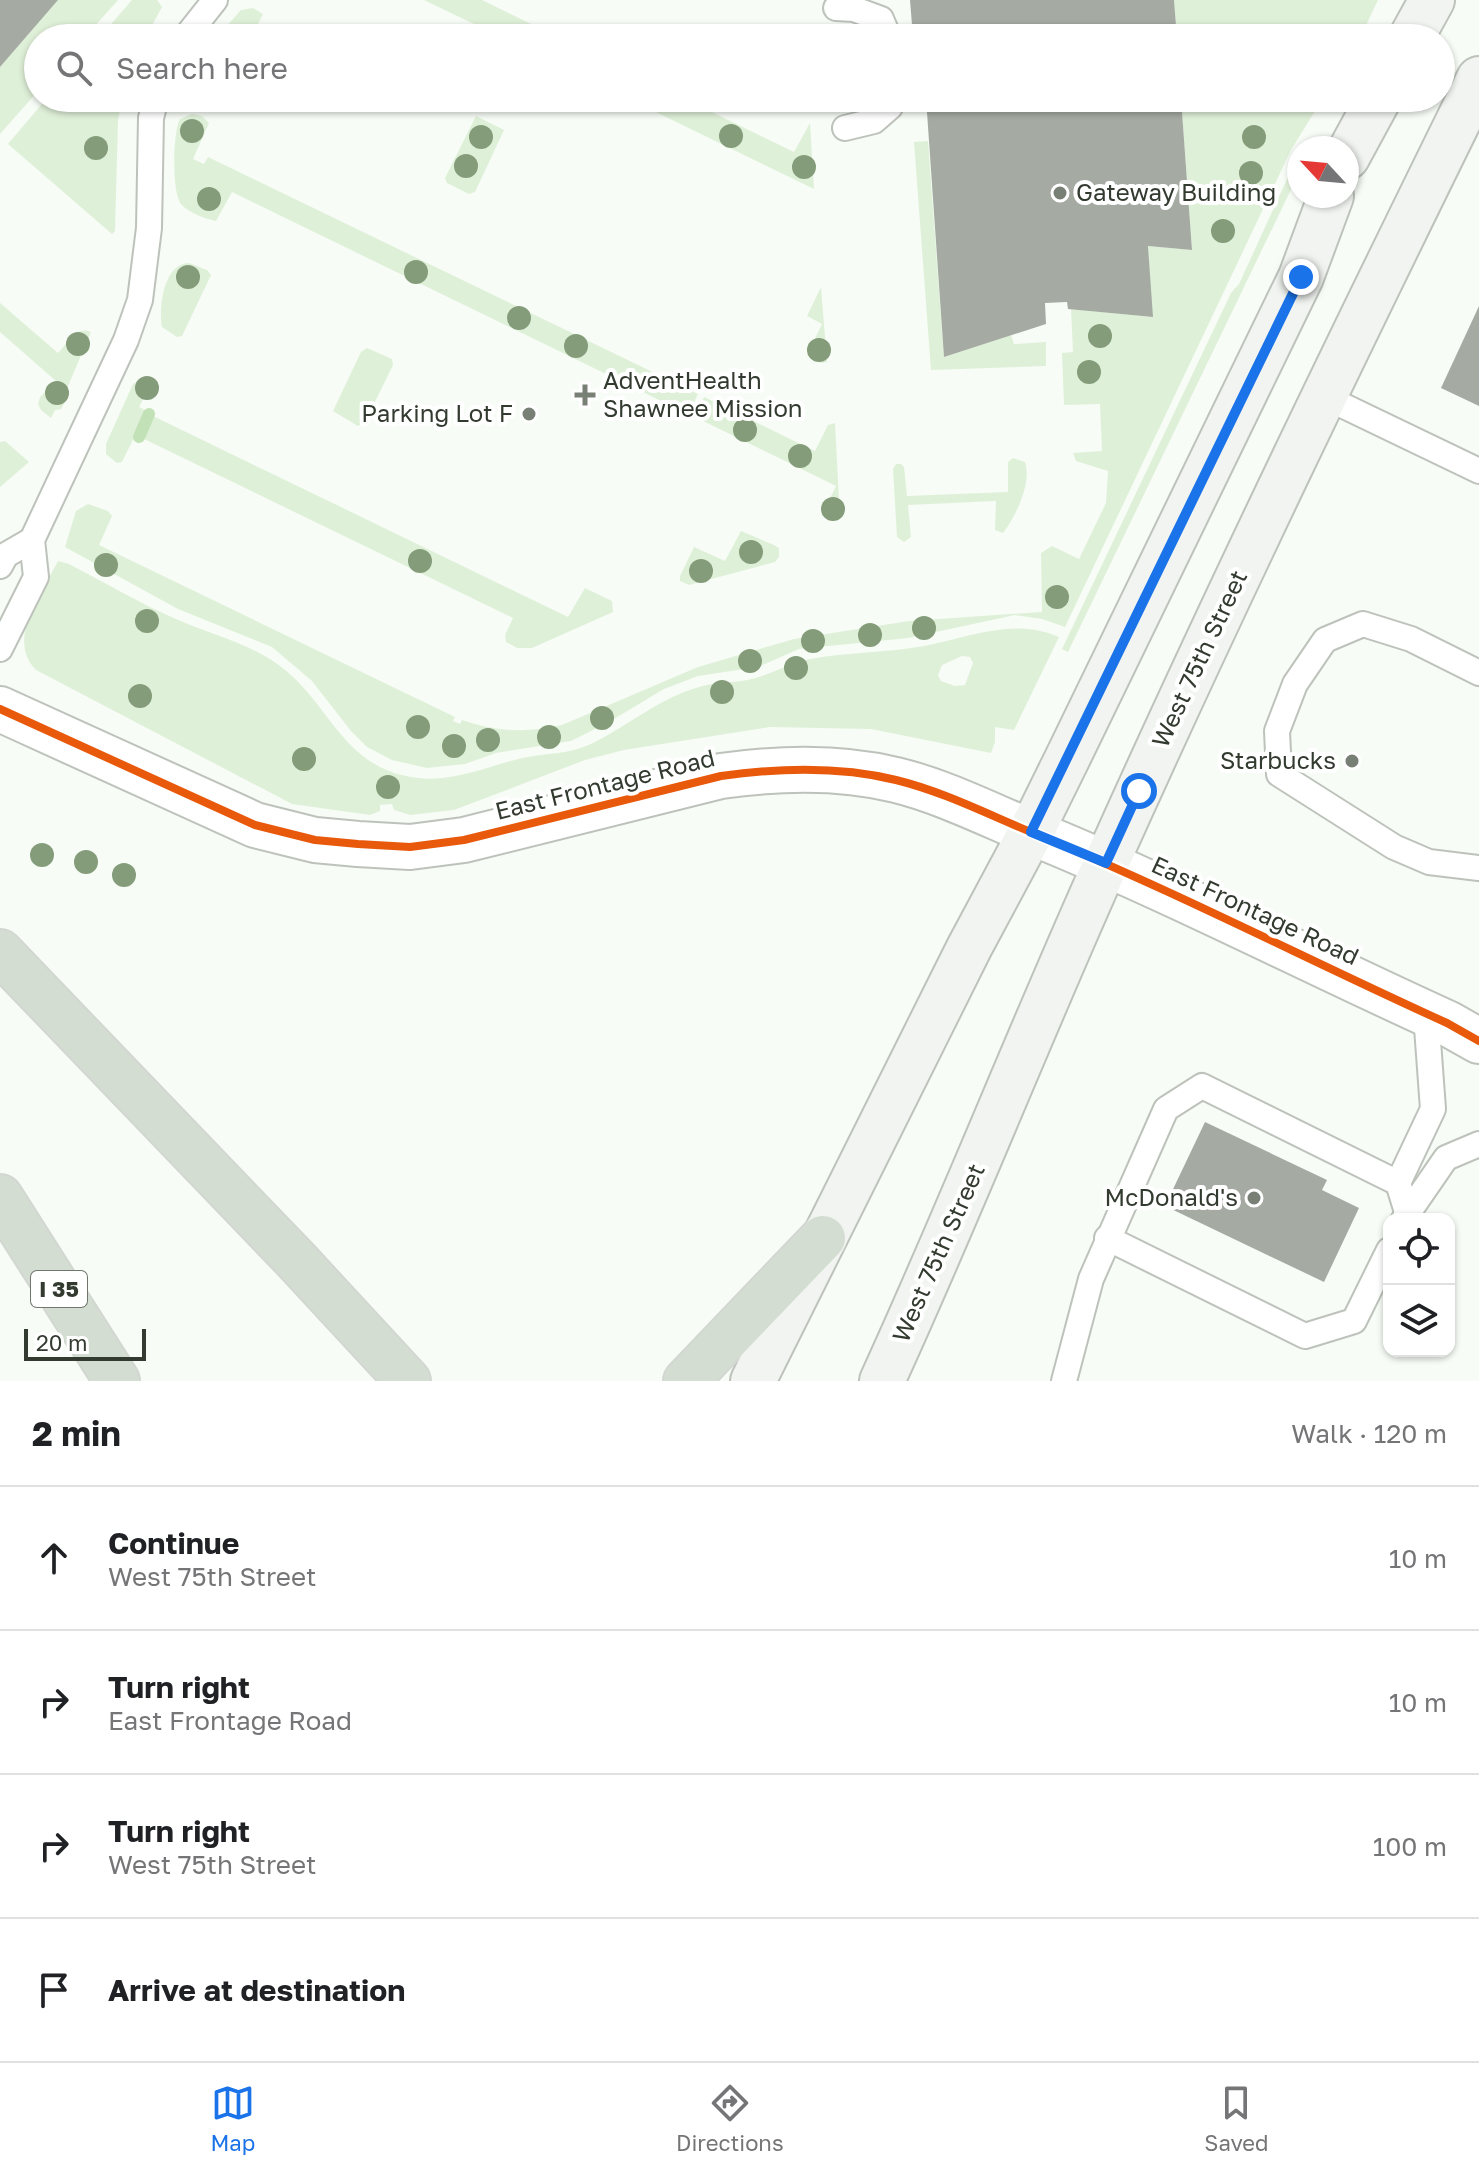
<!DOCTYPE html>
<meta charset="utf-8">
<style>
body{margin:0;font-family:"Golos Text",sans-serif;background:#f2f2f2;color:#202124}
.controls{position:absolute;right:24px;bottom:24px;display:grid;overflow:hidden;border-radius:16px;box-shadow:0 2px 6px #0004}
.controls button{width:72px;height:72px;display:grid;place-items:center;padding:0;border:0;border-bottom:2px solid #e0e0e0;background:#fff;color:#202124;font:40px sans-serif}
.compass{position:absolute;left:1287px;top:136px;width:72px;height:72px;border-radius:50%;background:#fff;box-shadow:0 2px 6px #0004;rotate:296deg}
.scale{position:absolute;left:24px;bottom:20px;width:122px;box-sizing:border-box;padding-left:8px;border:4px solid #333b30;border-top:0;font-size:22px;line-height:28px;white-space:nowrap;color:#333b30;-webkit-text-stroke:6px #fff;paint-order:stroke}
.stop{position:absolute;width:24px;height:24px;margin:-18px;border:6px solid #1a73e8;border-radius:50%;background:#fff}
.stop.end{background:#1a73e8;border-color:#fff;box-shadow:0 2px 8px #0008}
.list{margin:0;padding:0;list-style:none}
h2{display:flex;justify-content:space-between;align-items:center;height:104px;margin:0;padding:0 32px;font-size:34px}
h2 small{font-size:26px;font-weight:400;color:#757577}
.list li{display:grid;grid-template-columns:52px 1fr auto;gap:24px;align-items:center;box-sizing:border-box;height:144px;padding:0 32px;border-top:2px solid #e0e0e0}
.list b{display:block;font-size:30px;white-space:nowrap}
.list p{margin:0;font-size:26px;white-space:nowrap;color:#757577}
.list em{font-size:26px;font-style:normal;color:#757577}
.icon{flex:none;width:44px;height:44px;fill:none;stroke:currentColor;stroke-width:2;stroke-linecap:round;stroke-linejoin:round}
.map{position:relative;flex:none;width:1479px;height:1381px;overflow:hidden}
.search{position:absolute;background:#fff;box-shadow:0 2px 6px #0004;left:24px;right:24px;top:24px;height:88px;display:flex;align-items:center;gap:20px;box-sizing:border-box;padding:0 28px;border-radius:44px;color:#757577;font-size:30px}
.sheet{height:680px;background:#fff}
nav{display:flex;justify-content:space-around;align-items:center;box-sizing:border-box;height:112px;border-top:2px solid #e0e0e0;background:#fff;font-size:22px;color:#757577}
nav a{display:grid;justify-items:center;gap:4px}
nav .on{color:#1a73e8}
.map>svg:first-child{display:block}
</style>
<div class="map">
<svg width="1479" height="1381" viewBox="0 0 1479 1381">
<rect width="100%" height="100%" fill="#f7fcf6"/>
<g fill="#dff0d8" fill-rule="evenodd">
<path d="M58,0H118L84,38H38V91L0,134V67Z"/>
<path d="M132,0H157L162,7L145,38H99Z"/>
<path d="M424,0H482L560,38H503Z"/>
<path d="M1174,0H1378L1360,38H1177Z"/>
<path d="M253,8L263,14L251,38H216L241,10Z"/>
<path d="M47,98H122L118,121L115,231L112,234L8,144Z"/>
<path d="M627,98H683L794,152L810,123L814,189Z"/>
<path d="M1181,98H1323L1291,150L1065,627L1042,619L1015,615L908,638L799,649L758,667L698,676L664,689L609,722L571,741L496,753L465,764L427,768L392,760L367,747L351,731L312,681L272,647L178,609L65,547L76,511L88,504L108,511L112,516L99,545L455,717L453,721L460,724L462,720C495,732 529,733 562,725L698,667L794,639L909,621L1042,612L1041,553L1052,546L1079,559L1106,503L1108,471L1076,461L1073,453L1102,451L1100,404L1064,405L1062,353L1073,352L1071,309L1152,317L1148,246L1192,250Z"/>
<path d="M192,114L202,116L209,123L193,159L204,164L208,157L698,394L688,414L232,192L216,221C206,219 189,213 182,205C171,195 173,131 180,119Z"/>
<path d="M476,116L504,130L475,192L469,194L447,183L445,178Z"/>
<path d="M928,141L944,357L1011,335L1014,344L1046,342V366L931,370L914,142Z"/>
<path d="M1299,153V173L1068,652L1062,649L1231,293L1239,284Z"/>
<path d="M189,263L207,270L211,275L182,336L177,337L162,327C158,307 164,263 189,263Z"/>
<path d="M821,287L827,362L821,363L807,355L822,324L807,316Z"/>
<path d="M0,303L58,353C68,343 75,325 91,332L65,393L69,395L61,409L55,410L51,418L41,410L38,404L40,397L56,381L0,332Z"/>
<path d="M367,348L392,359L393,365L366,420L358,426L333,411L361,352Z"/>
<path d="M146,377L158,382L153,398L145,395L139,407L147,411L122,462L117,463L106,454V444L133,384Z"/>
<path d="M704,397L815,451L828,425L835,423L840,519L830,520L822,515L836,486L695,417Z"/>
<path d="M153,416L568,617L585,588L612,601L613,612L532,648H517L506,642L505,635L513,618L142,438Z"/>
<path d="M5,441L29,462L0,487V442Z"/>
<path d="M1013,458L1025,462C1032,483 1016,516 1003,533L995,530L996,501L908,505L911,537L904,542L897,537L893,469L896,464H901L904,467L907,496L1008,492V462Z"/>
<path d="M741,531L774,545L779,548V557L775,562L689,585L680,581V576L694,547L725,561Z"/>
<path d="M58,561L69,564C104,582 139,603 176,619C211,635 250,643 280,666C330,703 341,765 411,777C451,784 484,767 523,758C550,752 564,756 593,743C629,725 660,698 699,687C715,682 731,683 747,680C769,676 788,663 810,659C847,652 886,653 924,646C970,637 1014,617 1059,637L1014,730L995,727V742L991,753L871,729L770,727L624,750L585,760L454,810L410,815L394,810L392,804L380,805V811L370,815L292,804L36,670C5,639 43,591 58,561ZM962,656L970,657L973,663L965,685L955,686L941,681L938,675L942,665Z"/>
</g>
<g fill="none" stroke-linecap="round" stroke-linejoin="round">
<path stroke="#c2e1b6" stroke-width="12" d="M139,437L149,414"/>
</g>
<g fill="#a5aba3">
<path d="M0,0H58L0,67Z"/>
<path d="M910,0H1174L1177,38H882V34L912,25Z"/>
<path d="M926,98H1181L1192,250L1148,246L1153,317L1068,309L1067,302L1045,303L1046,324L944,357Z"/>
<path d="M1479,306V406L1441,388Z"/>
<path d="M1205,1122L1327,1180L1322,1190L1359,1208L1324,1282L1165,1206Z"/>
</g>
<g fill="none" stroke-linecap="round" stroke-linejoin="round">
<defs>
<g id="service">
<path d="M836,8L854,9L881,19L887,33"/>
<path d="M185,38L215,0"/>
<path d="M845,128L874,121L890,107"/>
<path d="M1323,396L1479,471"/>
<path d="M0,566L6,555L32,540"/>
<path d="M0,649L36,577L32,540L126,340L140,300L149,228L151,118L156,98"/>
<path d="M1479,673L1411,639L1363,624L1325,640L1295,684L1277,731L1279,774L1394,847L1429,862L1479,868"/>
<path d="M1407,1212L1398,1183L1433,1109L1426,1014"/>
<path d="M1404,1219L1446,1158L1479,1144"/>
<path d="M1107,1238L1305,1336L1354,1321L1389,1250"/>
<path d="M1064,1381L1091,1279L1166,1109L1202,1086L1398,1183"/>
</g>
<path id="tertiary" d="M0,709L255,825L315,840L358,844L410,847L464,840L721,776C778,768 840,766 896,780C945,792 991,816 1038,835C1177,892 1310,961 1447,1023L1479,1041"/>
<g id="secondary">
<path d="M1411,38L1432,0"/>
<path d="M1347,157L1379,98"/>
<path d="M753,1381L969,948L1031,832L1067,759L1301,277L1331,196"/>
<path d="M882,1381C961,1209 1030,1032 1108,859C1226,596 1352,337 1479,79"/>
</g>
<g id="motorway">
<path d="M0,952L297,1261L408,1381"/>
<path d="M0,1197L117,1381"/>
<path d="M686,1381L823,1238"/>
</g>
</defs>
<use href="#service" stroke="#bdc3bb" stroke-width="28"/>
<use href="#tertiary" stroke="#bdc3bb" stroke-width="48"/>
<use href="#secondary" stroke="#bdc3bb" stroke-width="48"/>
<use href="#motorway" stroke="#d3d7d2" stroke-width="48"/>
<use href="#service" stroke="#fefffe" stroke-width="24"/>
<use href="#tertiary" stroke="#fefffe" stroke-width="44"/>
<use href="#secondary" stroke="#f1f4f0" stroke-width="44"/>
<use href="#motorway" stroke="#d4ddd1" stroke-width="44"/>
<defs>
<path id="cycleway" d="M0,709L255,825L315,840L358,844L410,847L464,840L721,776C778,768 840,766 896,780C945,792 991,816 1038,835C1177,892 1310,961 1447,1023L1479,1041"/>
</defs>
<use href="#cycleway" stroke="#fff" stroke-width="13"/>
<use href="#cycleway" stroke="#e8590c" stroke-width="8"/>
</g>
<g fill="#849c79">
<circle cx="192" cy="131" r="12"/>
<circle cx="731" cy="136" r="12"/>
<circle cx="481" cy="137" r="12"/>
<circle cx="1254" cy="137" r="12"/>
<circle cx="96" cy="148" r="12"/>
<circle cx="466" cy="166" r="12"/>
<circle cx="804" cy="167" r="12"/>
<circle cx="1251" cy="173" r="12"/>
<circle cx="209" cy="199" r="12"/>
<circle cx="1223" cy="231" r="12"/>
<circle cx="416" cy="272" r="12"/>
<circle cx="188" cy="277" r="12"/>
<circle cx="519" cy="318" r="12"/>
<circle cx="1100" cy="336" r="12"/>
<circle cx="78" cy="344" r="12"/>
<circle cx="576" cy="346" r="12"/>
<circle cx="819" cy="350" r="12"/>
<circle cx="1089" cy="372" r="12"/>
<circle cx="147" cy="388" r="12"/>
<circle cx="57" cy="393" r="12"/>
<circle cx="745" cy="430" r="12"/>
<circle cx="800" cy="456" r="12"/>
<circle cx="833" cy="509" r="12"/>
<circle cx="751" cy="552" r="12"/>
<circle cx="420" cy="561" r="12"/>
<circle cx="106" cy="565" r="12"/>
<circle cx="701" cy="571" r="12"/>
<circle cx="1057" cy="597" r="12"/>
<circle cx="147" cy="621" r="12"/>
<circle cx="924" cy="628" r="12"/>
<circle cx="870" cy="635" r="12"/>
<circle cx="813" cy="641" r="12"/>
<circle cx="750" cy="661" r="12"/>
<circle cx="796" cy="668" r="12"/>
<circle cx="722" cy="692" r="12"/>
<circle cx="140" cy="696" r="12"/>
<circle cx="602" cy="718" r="12"/>
<circle cx="418" cy="727" r="12"/>
<circle cx="549" cy="737" r="12"/>
<circle cx="488" cy="740" r="12"/>
<circle cx="454" cy="746" r="12"/>
<circle cx="304" cy="759" r="12"/>
<circle cx="388" cy="787" r="12"/>
<circle cx="42" cy="855" r="12"/>
<circle cx="86" cy="862" r="12"/>
<circle cx="124" cy="875" r="12"/>
</g>
<g fill="none" stroke-linecap="round" stroke-linejoin="round">
<path stroke="#1a73e8" stroke-width="10" d="M1139,791L1106,863L1031,832L1301,277"/>
</g>
<g fill="#787f75" stroke="#fff" stroke-width="3">
<circle cx="1060" cy="193" r="8"/>
<path d="M581 383h8v8h8v8h-8v8h-8v-8h-8v-8h8z"/>
<circle cx="529" cy="414" r="8"/>
<circle cx="1352" cy="761" r="8"/>
<circle cx="1254" cy="1198" r="8"/>
</g>
<g text-anchor="middle" stroke-width="8" stroke-linejoin="round" paint-order="stroke">
<rect fill="#fff" stroke="#70766e" stroke-width="2" x="31" y="1271" width="56" height="36" rx="6"/>
<g font-size="22" font-weight="bold" fill="#333b30">
<text x="59" y="1297">I 35</text>
</g>
<g font-size="24" fill="#333b30" stroke="#fff" text-anchor="end">
<text x="1076" y="201" text-anchor="start">Gateway Building</text>
<text x="603" y="389" text-anchor="start">AdventHealth<tspan x="603" dy="28">Shawnee Mission</tspan></text>
<text x="513" y="422">Parking Lot F</text>
<text x="1336" y="769">Starbucks</text>
<text x="1238" y="1206">McDonald's</text>
</g>
<g font-size="24" fill="#333b30" stroke="#fff">
<text transform="translate(1200 659) rotate(-65)" y="8">West 75th Street</text>
<text transform="translate(605 785) rotate(-14)" y="8">East Frontage Road</text>
<text transform="translate(1255 911) rotate(25)" y="8">East Frontage Road</text>
<text transform="translate(939 1253) rotate(-66)" y="8">West 75th Street</text>
</g>
</g>
</svg>
<div class="controls">
<button><svg class="icon" aria-label="locate" viewBox="0 0 24 24"><circle cx="12" cy="12" r="6"/><path d="M12 2v4M12 18v4M2 12h4M18 12h4"/></svg></button>
<button><svg class="icon" aria-label="layers" viewBox="0 0 24 24"><path d="M12 4l9 5-9 5-9-5zM3 14l9 5 9-5"/></svg></button>
</div>
<svg class="compass" viewBox="-18 -18 36 36"><path d="M0-13l5 13h-10z" fill="#e53935"/><path d="M0 13l5-13h-10z" fill="#757577"/></svg>
<div class="scale">20 m</div>
<div class="stop" style="left:1139px;top:791px"></div>
<div class="stop end" style="left:1301px;top:277px"></div>
<div class="search"><svg class="icon" aria-label="search" viewBox="0 0 24 24"><circle cx="10" cy="10" r="6"/><path d="M15 15l6 6"/></svg>Search here</div>
</div>
<section class="sheet">
<h2>2 min<small>Walk · 120 m</small></h2>
<ul class="list">
<li><svg class="icon" aria-label="ahead" viewBox="0 0 24 24"><path d="M12 20V5M6 11l6-6 6 6"/></svg><div><b>Continue</b><p>West 75th Street</p></div><em>10 m</em></li>
<li><svg class="icon" aria-label="right" viewBox="0 0 24 24"><path d="M7 20v-9h11M14 6l5 5-5 5"/></svg><div><b>Turn right</b><p>East Frontage Road</p></div><em>10 m</em></li>
<li><svg class="icon" aria-label="right" viewBox="0 0 24 24"><path d="M7 20v-9h11M14 6l5 5-5 5"/></svg><div><b>Turn right</b><p>West 75th Street</p></div><em>100 m</em></li>
<li><svg class="icon" aria-label="arrive" viewBox="0 0 24 24"><path d="M6 21V4h12l-3 4 3 4H6"/></svg><div><b>Arrive at destination</b></div></li>
</ul>
</section>
<nav>
<a class="on"><svg class="icon" aria-label="map" viewBox="0 0 24 24"><path d="M3 6l6-2 6 2 6-2v14l-6 2-6-2-6 2zM9 4v14M15 6v14"/></svg>Map</a>
<a><svg class="icon" aria-label="directions" viewBox="0 0 24 24"><path d="M12 3l9 9-9 9-9-9zM9 14v-3h6M13 9l2 2-2 2"/></svg>Directions</a>
<a><svg class="icon" aria-label="saved" viewBox="0 0 24 24"><path d="M7 4h10v16l-5-4-5 4z"/></svg>Saved</a>
</nav>
